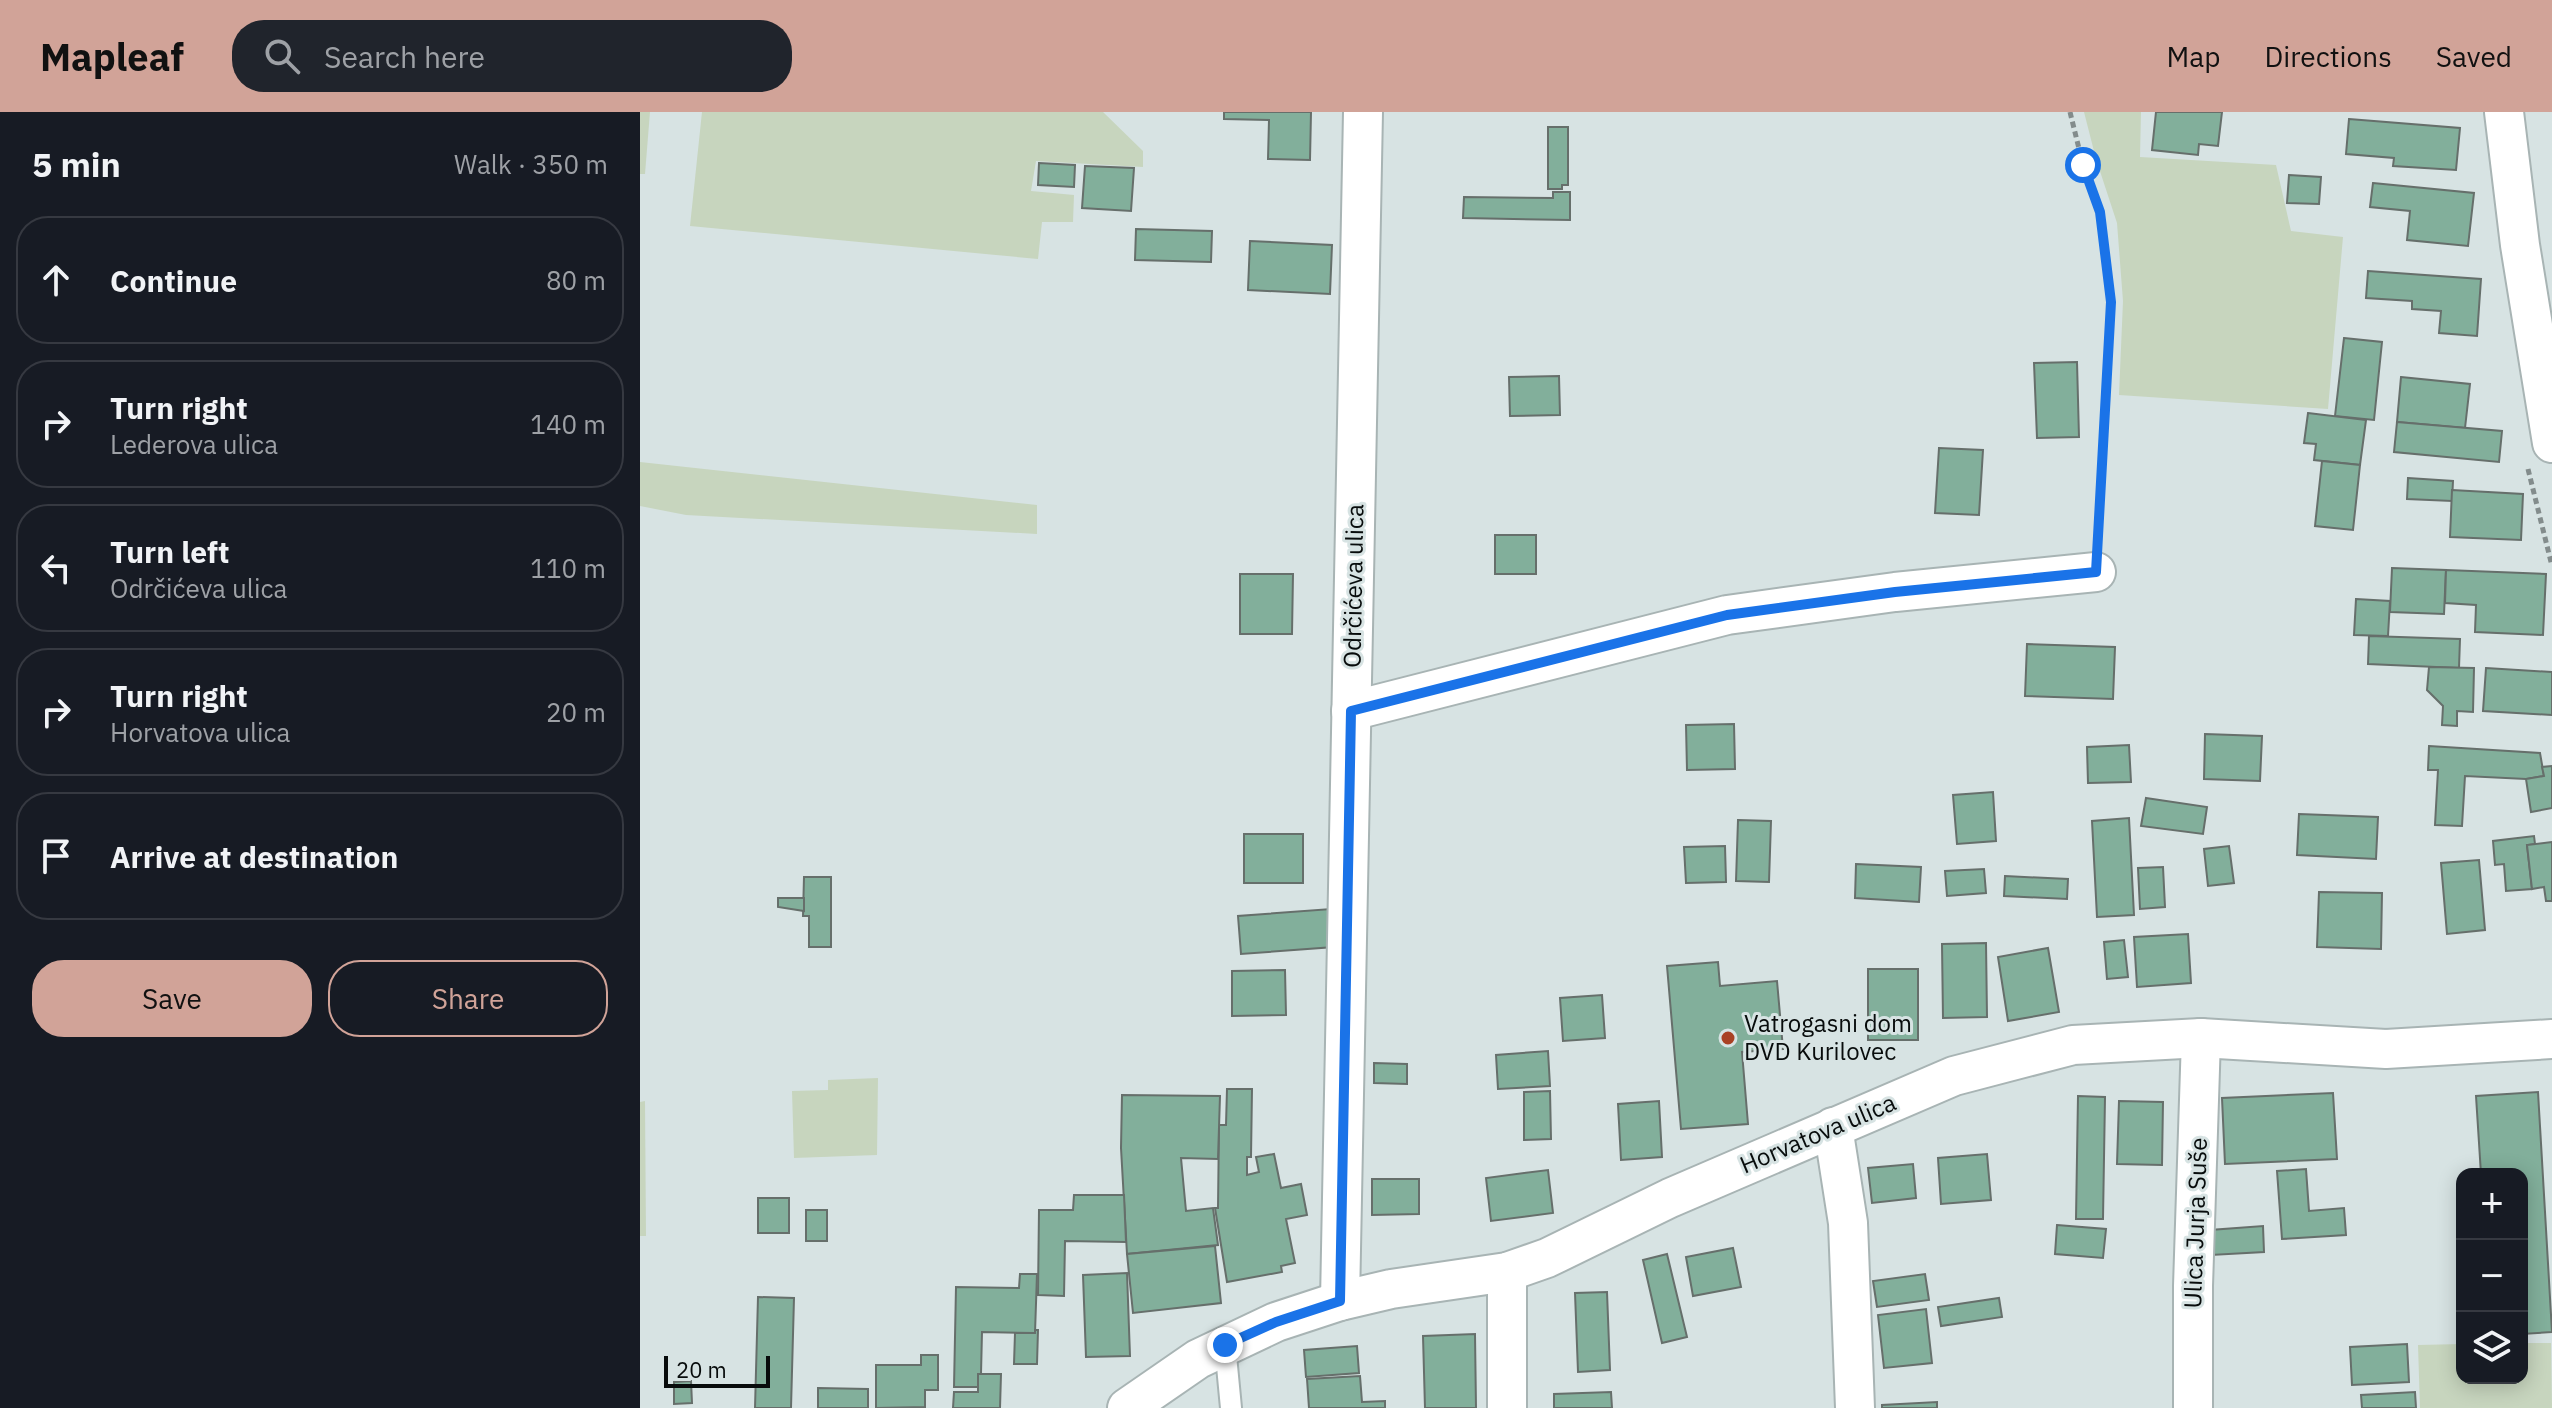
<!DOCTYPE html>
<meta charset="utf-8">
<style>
body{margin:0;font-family:"IBM Plex Sans",sans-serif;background:#20242c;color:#f1f3f6}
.controls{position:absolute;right:24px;bottom:24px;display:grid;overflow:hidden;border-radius:16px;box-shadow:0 4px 20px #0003}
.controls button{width:72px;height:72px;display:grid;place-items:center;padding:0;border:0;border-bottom:2px solid #363941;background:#171b24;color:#f1f3f6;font:40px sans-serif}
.scale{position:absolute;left:24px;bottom:20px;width:106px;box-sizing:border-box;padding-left:8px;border:4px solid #080c0c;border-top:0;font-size:22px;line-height:28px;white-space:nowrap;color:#080c0c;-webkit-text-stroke:6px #d7e3e3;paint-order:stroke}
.stop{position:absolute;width:24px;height:24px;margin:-18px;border:6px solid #1a73e8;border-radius:50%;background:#fff}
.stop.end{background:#1a73e8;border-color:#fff;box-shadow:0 2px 8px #0008}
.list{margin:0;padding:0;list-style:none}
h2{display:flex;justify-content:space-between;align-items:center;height:104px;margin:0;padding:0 32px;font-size:34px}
h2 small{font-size:26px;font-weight:400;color:#9ea1a6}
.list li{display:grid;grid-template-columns:52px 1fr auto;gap:24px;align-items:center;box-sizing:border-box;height:128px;margin:0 16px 16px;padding:0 16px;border:2px solid #363941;border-radius:32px}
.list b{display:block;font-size:30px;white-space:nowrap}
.list p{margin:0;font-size:26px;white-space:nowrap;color:#9ea1a6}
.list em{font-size:26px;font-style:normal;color:#9ea1a6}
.actions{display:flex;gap:16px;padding:24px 32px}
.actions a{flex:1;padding:18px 0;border:2px solid #d1a398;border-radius:32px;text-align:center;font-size:28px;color:#d1a398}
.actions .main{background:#d1a398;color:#111}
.icon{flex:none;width:44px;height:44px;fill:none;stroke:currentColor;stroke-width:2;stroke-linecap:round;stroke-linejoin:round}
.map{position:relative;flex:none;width:1912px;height:1296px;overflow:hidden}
header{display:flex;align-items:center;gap:48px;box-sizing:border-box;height:112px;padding:0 40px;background:#d1a398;color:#111}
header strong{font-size:38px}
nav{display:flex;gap:44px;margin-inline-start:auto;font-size:28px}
.search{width:560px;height:72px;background:#20242c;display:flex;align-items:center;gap:20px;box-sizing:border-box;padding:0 28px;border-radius:32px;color:#9ea1a6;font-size:30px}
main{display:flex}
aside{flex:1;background:#171b24}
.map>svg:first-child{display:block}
</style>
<header>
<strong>Mapleaf</strong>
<div class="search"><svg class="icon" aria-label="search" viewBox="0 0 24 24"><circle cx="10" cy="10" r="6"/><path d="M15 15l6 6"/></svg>Search here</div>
<nav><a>Map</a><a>Directions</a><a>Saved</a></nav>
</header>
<main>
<aside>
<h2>5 min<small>Walk · 350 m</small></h2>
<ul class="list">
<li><svg class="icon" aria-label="ahead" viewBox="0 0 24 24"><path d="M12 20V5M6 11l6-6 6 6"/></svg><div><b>Continue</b></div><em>80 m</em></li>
<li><svg class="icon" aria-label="right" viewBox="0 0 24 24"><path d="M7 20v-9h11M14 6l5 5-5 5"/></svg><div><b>Turn right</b><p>Lederova ulica</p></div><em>140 m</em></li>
<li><svg class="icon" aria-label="left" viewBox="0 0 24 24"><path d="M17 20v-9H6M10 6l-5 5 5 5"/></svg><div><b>Turn left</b><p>Odrčićeva ulica</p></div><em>110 m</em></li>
<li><svg class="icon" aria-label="right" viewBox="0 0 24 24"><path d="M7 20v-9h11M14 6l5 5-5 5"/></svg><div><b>Turn right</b><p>Horvatova ulica</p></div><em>20 m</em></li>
<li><svg class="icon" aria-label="arrive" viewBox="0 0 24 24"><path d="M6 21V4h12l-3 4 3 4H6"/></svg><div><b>Arrive at destination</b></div></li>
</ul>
<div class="actions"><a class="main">Save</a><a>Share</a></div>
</aside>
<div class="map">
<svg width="1912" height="1296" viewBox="0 0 1912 1296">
<rect width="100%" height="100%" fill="#d7e3e3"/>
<g fill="#c7d5be">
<path d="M0,0H10L5,62H0Z"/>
<path d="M62,0H463L503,39V55L396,49L391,79L434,83L433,110H402L398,147L50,114Z"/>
<path d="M1444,0H1501L1500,45L1636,53L1651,119L1703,125L1688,297L1479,283L1483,189L1477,111L1456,47Z"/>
<path d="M0,350L397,393V422L46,403L0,394Z"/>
<path d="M238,966L237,1043L154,1046L152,979L188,978V968Z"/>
<path d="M5,989L6,1124H0V990Z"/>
<path d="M1882,1231H1911L1912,1296H1780L1778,1233L1822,1232V1266H1882Z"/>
</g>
<g fill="#82af9b" stroke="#666f6b" stroke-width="2">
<path d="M584,0H671L670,48L628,47L629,8L584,7Z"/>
<path d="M1516,0H1582L1578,34L1559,32L1558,43L1512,38Z"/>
<path d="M1709,7L1820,16L1816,58L1753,54L1754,46L1706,42Z"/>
<path d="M908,15H928V73H922V77H908Z"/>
<path d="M399,51L435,53L434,75L398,73Z"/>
<path d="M445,54L494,56L491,99L442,96Z"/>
<path d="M1649,63L1681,65L1679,92L1647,91Z"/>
<path d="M1733,71L1834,81L1828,134L1767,128L1770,99L1730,95Z"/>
<path d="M913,80H930V108L823,106L824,85L913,86Z"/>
<path d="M496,117L572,119L571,150L495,148Z"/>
<path d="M610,129L692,133L690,182L608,178Z"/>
<path d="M1728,159L1841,167L1837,224L1799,221L1801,199L1772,197V189L1726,186Z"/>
<path d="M1704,226L1742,230L1734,308L1695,304Z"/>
<path d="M1437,250L1439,325L1397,326L1394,251Z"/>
<path d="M919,264L920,303L870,304L869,265Z"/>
<path d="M1761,265L1830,272L1825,316L1757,310Z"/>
<path d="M1668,301L1726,308L1720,353L1674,348L1676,332L1664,331Z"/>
<path d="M1757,310L1862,319L1859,350L1754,340Z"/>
<path d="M1299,336L1343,338L1339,403L1295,401Z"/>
<path d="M1682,349L1720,353L1713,418L1675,414Z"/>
<path d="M1768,366L1813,369L1812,389L1767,387Z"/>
<path d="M1812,378L1883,382L1881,428L1810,425Z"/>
<rect x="855" y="423" width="41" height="39"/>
<path d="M1752,456L1806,458L1804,502L1750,500Z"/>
<path d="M1806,458L1906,462L1903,523L1835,520L1836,493L1805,491Z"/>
<path d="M600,462H653L652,522H600Z"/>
<path d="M1716,487L1750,489L1748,524L1714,523Z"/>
<path d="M1729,524L1820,527L1819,556L1728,552Z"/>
<path d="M1387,532L1475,535L1473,587L1385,584Z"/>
<path d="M1789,555L1834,556L1833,600L1817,599V614L1802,613L1803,594L1787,578Z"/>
<path d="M1846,556L1912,560V603L1843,599Z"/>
<path d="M1094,612L1095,657L1047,658L1046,613Z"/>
<path d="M1565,622L1622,624L1620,669L1564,667Z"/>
<path d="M1489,633L1491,670L1448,671L1447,635Z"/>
<path d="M1789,634L1900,641L1904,664L1886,667L1825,664L1822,714L1795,713L1798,658H1788Z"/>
<path d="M1912,654V696L1891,700L1886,667L1904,664L1902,655Z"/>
<path d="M1353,680L1356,729L1317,732L1313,683Z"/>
<path d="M1506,686L1567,695L1563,722L1501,714Z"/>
<path d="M1659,702L1738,705L1736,747L1657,743Z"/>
<path d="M1489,706L1494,803L1457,805L1452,709Z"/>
<path d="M1098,708L1131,709L1129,770L1096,769Z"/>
<rect x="604" y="722" width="59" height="49"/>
<path d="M1894,724L1895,732L1887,733L1892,777L1866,779L1864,752L1855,753L1853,729Z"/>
<path d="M1912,730V789H1906L1904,775L1892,777L1887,733Z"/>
<path d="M1085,734L1086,770L1046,771L1044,735Z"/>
<path d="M1589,734L1594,771L1568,774L1564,737Z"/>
<path d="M1839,748L1845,818L1807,822L1801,751Z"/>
<path d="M1216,752L1281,755L1279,790L1215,786Z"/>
<path d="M1523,755L1525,795L1500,797L1498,756Z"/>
<path d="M1344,757L1346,781L1307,784L1305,759Z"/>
<path d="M1365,764L1428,767L1427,787L1364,784Z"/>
<path d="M164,765H191V835H169V804H163Z"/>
<path d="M1679,780L1742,781L1741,837L1677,835Z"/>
<path d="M138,786H164V799L138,795Z"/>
<path d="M691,797L694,835L601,842L598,804Z"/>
<path d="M1548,822L1551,871L1497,875L1494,825Z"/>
<path d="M1484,828L1488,865L1467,867L1464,830Z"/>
<path d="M1346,831L1347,905L1303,906L1302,832Z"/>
<path d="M1408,836L1419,900L1368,909L1358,845Z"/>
<path d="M1078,850L1080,874L1137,869L1143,937L1102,940L1108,1012L1041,1017L1027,854Z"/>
<rect x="1228" y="857" width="50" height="71"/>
<path d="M645,858L646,903L592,904V859Z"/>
<path d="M962,883L965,926L923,929L920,886Z"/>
<path d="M908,939L910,974L858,977L856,943Z"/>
<path d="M734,951L767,952V972L734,971Z"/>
<path d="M587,977H612L611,1045H607V1063L619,1060L616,1045L634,1042L641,1076L661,1072L667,1103L646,1107L655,1151L641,1154L642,1160L587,1170L575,1096H578L579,1013H586Z"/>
<path d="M910,979L911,1027L884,1028V980Z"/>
<path d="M1898,980L1912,1220L1882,1222V1062H1841L1836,984Z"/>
<path d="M1693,981L1697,1047L1585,1052L1582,986Z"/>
<path d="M482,983L580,984L578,1047L541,1046L546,1099L573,1096L578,1133L487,1142L481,1036Z"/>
<path d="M1438,984L1465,985L1463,1107H1436Z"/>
<path d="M1019,989L1022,1045L981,1048L978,992Z"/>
<path d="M1479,989L1523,990L1522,1053L1477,1052Z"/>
<path d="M1347,1042L1351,1088L1301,1092L1298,1046Z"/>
<path d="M1273,1052L1276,1086L1232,1091L1228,1056Z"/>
<path d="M1666,1057L1669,1099L1704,1096L1706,1123L1642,1127L1637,1059Z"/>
<path d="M908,1058L913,1101L851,1109L846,1066Z"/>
<path d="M732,1067H779V1102L732,1103Z"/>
<path d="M434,1083H484L486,1130L425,1129L424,1184L398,1183L399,1098H433Z"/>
<rect x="118" y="1086" width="31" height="35"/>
<rect x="166" y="1098" width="21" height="31"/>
<path d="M1417,1113L1466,1117L1463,1146L1415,1142Z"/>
<path d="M1623,1114L1624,1140L1571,1143L1570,1118Z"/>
<path d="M575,1134L581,1191L493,1201L487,1142Z"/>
<path d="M1093,1136L1101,1175L1053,1184L1046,1145Z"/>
<path d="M1027,1142L1047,1225L1022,1231L1003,1148Z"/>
<path d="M487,1161L490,1244L446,1245L443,1163Z"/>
<path d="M380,1162H397L395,1221L342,1220L341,1262H338V1275H314L316,1175L379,1176Z"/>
<path d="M1285,1162L1289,1188L1237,1195L1233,1169Z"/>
<path d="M967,1180L970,1258L938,1260L935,1181Z"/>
<path d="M118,1185L154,1186L151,1296H115Z"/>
<path d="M1359,1186L1362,1205L1301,1214L1298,1195Z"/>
<path d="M1286,1197L1292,1251L1244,1256L1238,1203Z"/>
<path d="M395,1218H398L397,1252H374L375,1221H395Z"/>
<path d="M835,1222L836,1296H785L783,1224Z"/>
<path d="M1767,1232L1769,1270L1712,1273L1710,1235Z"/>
<path d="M717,1234L719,1261L666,1265L664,1238Z"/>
<path d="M281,1243H298V1278H285V1295L236,1296V1253H281Z"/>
<path d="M338,1262H361L360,1296H313L314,1280H338Z"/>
<path d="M720,1264L722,1290L745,1289V1296H669L667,1267Z"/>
<path d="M51,1269L52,1291L34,1292V1270Z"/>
<path d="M178,1276L228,1277V1296H178Z"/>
<path d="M971,1280L972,1296H914V1282Z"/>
<path d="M1775,1280L1776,1296H1722L1721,1283Z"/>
<path d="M1297,1290V1296H1242V1293Z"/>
</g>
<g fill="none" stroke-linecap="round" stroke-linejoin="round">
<defs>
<path id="service" d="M585,1233L591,1296"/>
<g id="minor">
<path d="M1864,0L1880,133L1912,331"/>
<path d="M711,599L1087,503L1255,480L1456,460"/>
<path d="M1193,1015L1208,1111L1215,1296"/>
<path d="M867,1160V1296"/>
<path d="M700,1189L723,0"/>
<path d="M487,1296L558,1247L636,1210L700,1189L751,1177L867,1160L907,1146L1030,1086L1314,964L1433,933L1561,926L1746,937L1912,927"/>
<path d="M1553,1296V1174L1561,926"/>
</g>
</defs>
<use href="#service" stroke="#a8b4b4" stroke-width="24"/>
<use href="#minor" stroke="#a8b4b4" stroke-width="42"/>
<g stroke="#838c8c" stroke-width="5" stroke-dasharray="6 4" stroke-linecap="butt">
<path d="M1430,0L1443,53L1460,100L1471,190L1458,425"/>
<path d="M1888,357L1912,454"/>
</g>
<use href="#service" stroke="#fff" stroke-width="20"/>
<use href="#minor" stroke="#fff" stroke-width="38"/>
</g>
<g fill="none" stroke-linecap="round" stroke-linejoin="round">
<path stroke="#1a73e8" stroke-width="10" d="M585,1233L636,1210L700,1189L711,599L1087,503L1255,480L1456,460L1471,190L1460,100L1443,53"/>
</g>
<circle fill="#a94124" stroke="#d7e3e3" stroke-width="3" cx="1088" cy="926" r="8"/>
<g text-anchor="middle" stroke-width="6" stroke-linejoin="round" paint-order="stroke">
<g font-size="24" fill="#080c0c" stroke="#d7e3e3">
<text transform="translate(714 474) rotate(-89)" y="8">Odrčićeva ulica</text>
<text transform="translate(1178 1022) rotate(-23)" y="8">Horvatova ulica</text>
<text transform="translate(1556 1111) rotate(-88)" y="8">Ulica Jurja Suše</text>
</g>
<g font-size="24" fill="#080c0c" stroke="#d7e3e3" text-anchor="start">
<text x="1104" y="920">Vatrogasni dom<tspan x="1104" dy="28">DVD Kurilovec</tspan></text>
</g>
</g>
</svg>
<div class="controls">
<button>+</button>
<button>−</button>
<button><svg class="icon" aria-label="layers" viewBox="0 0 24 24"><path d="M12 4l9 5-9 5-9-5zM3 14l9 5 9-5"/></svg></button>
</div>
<div class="scale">20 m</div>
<div class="stop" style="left:1443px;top:53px"></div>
<div class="stop end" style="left:585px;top:1233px"></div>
</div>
</main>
